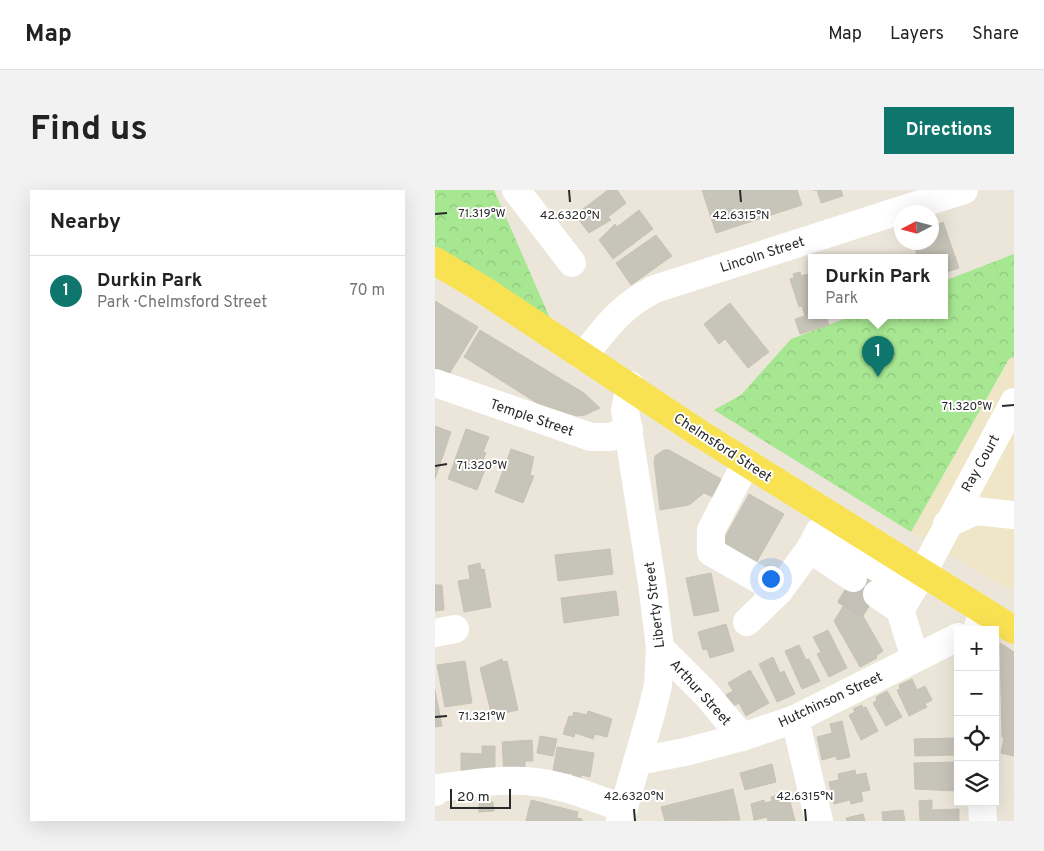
<!DOCTYPE html>
<meta charset="utf-8">
<style>
body{margin:0;font-family:Overpass,sans-serif;background:#f2f2f2;color:#222}
.controls{position:absolute;right:15px;bottom:15px;display:grid;overflow:hidden;border-radius:0px;box-shadow:0 5px 20px #0002}
.controls button{width:45px;height:45px;display:grid;place-items:center;padding:0;border:0;border-bottom:1px solid #e0e0e0;background:#fff;color:#222;font:25px sans-serif}
.compass{position:absolute;left:459px;top:15px;width:45px;height:45px;border-radius:50%;background:#fff;box-shadow:0 5px 20px #0002;rotate:264deg}
.scale{position:absolute;left:15px;bottom:12px;width:61px;box-sizing:border-box;padding-left:5px;border:2px solid #292929;border-top:0;font-size:14px;line-height:18px;white-space:nowrap;color:#292929;-webkit-text-stroke:4px #fff;paint-order:stroke}
.you{position:absolute;left:335px;top:388px;width:18px;height:18px;margin:-12px;border:4px solid #fff;border-radius:50%;background:#1a73e8;box-shadow:0 0 0 8px #1a73e833}
.badge{display:grid;place-items:center;width:32px;height:32px;border-radius:50%;background:#0f766e;color:#fff;font-size:16px;font-weight:700}
.pin{position:absolute;translate:-50% -41px;filter:drop-shadow(0 1px 2px #0008)}
.pin::after{content:'';position:absolute;top:26px;width:18px;height:15px;background:inherit;clip-path:polygon(0 0,100% 0,50% 100%)}
.popup{position:absolute;left:373px;top:64px;width:140px;height:65px;box-sizing:border-box;display:grid;place-content:center;border-radius:0px;background:#fff;filter:drop-shadow(0 1px 4px #0005);font-size:16px;white-space:nowrap;color:#767676}
.popup b{font-size:19px;color:#222}
.popup::after{content:'';position:absolute;left:50%;top:100%;margin-left:-10px;border:10px solid transparent;border-top-color:#fff}
.list{margin:0;padding:0;list-style:none}
h2{display:flex;justify-content:space-between;align-items:center;height:65px;margin:0;padding:0 20px;font-size:21px}
h2 small{font-size:16px;font-weight:400;color:#767676}
.list li{display:grid;grid-template-columns:32px 1fr auto;gap:15px;align-items:center;box-sizing:border-box;height:70px;padding:0 20px;border-top:1px solid #e0e0e0}
.list b{display:block;font-size:19px;white-space:nowrap}
.list p{margin:0;font-size:16px;white-space:nowrap;color:#767676}
.list em{font-size:16px;font-style:normal;color:#767676}
.icon{flex:none;width:28px;height:28px;fill:none;stroke:currentColor;stroke-width:2;stroke-linecap:round;stroke-linejoin:round}
.map{position:relative;flex:none;width:579px;height:631px;overflow:hidden;border-radius:0px}
header{display:flex;align-items:center;gap:30px;box-sizing:border-box;height:70px;padding:0 25px;background:#fff;border-bottom:1px solid #e0e0e0}
header strong{font-size:24px}
nav{display:flex;gap:28px;margin-inline-start:auto;font-size:18px}
.intro{display:flex;align-items:center;justify-content:space-between;box-sizing:border-box;height:120px;padding:0 30px}
h1{margin:0;font-size:35px}
.button{padding:12px 22px;border-radius:0px;background:#0f766e;color:#fff;font-size:18px;font-weight:700}
main{display:flex;gap:30px;padding:0 30px}
aside{flex:1;background:#fff;border-radius:0px;box-shadow:0 5px 20px #0002}
.map>svg:first-child{display:block}
</style>
<header>
<strong>Map</strong>
<nav><a>Map</a><a>Layers</a><a>Share</a></nav>
</header>
<div class="intro"><h1>Find us</h1><a class="button">Directions</a></div>
<main>
<aside>
<h2>Nearby<small></small></h2>
<ul class="list">
<li><span class="badge">1</span><div><b>Durkin Park</b><p>Park · Chelmsford Street</p></div><em>70 m</em></li>
</ul>
</aside>
<div class="map">
<svg width="579" height="631" viewBox="0 0 579 631">
<defs>
<pattern id="park-crowns" width="20" height="18" patternUnits="userSpaceOnUse" patternTransform="scale(1.25)"><rect width="20" height="18" fill="#a7e792"/><path d="M2 6a3 3 0 1 1 6 0M12 15a3 3 0 1 1 6 0" fill="none" stroke="#90c67e"/></pattern>
</defs>
<rect width="100%" height="100%" fill="#ece6da"/>
<path fill="#efe6c8" d="M579,167V402L476,342L574,169Z"/>
<g fill="url(#park-crowns)">
<path d="M0,0H59L128,158L0,80Z"/>
<path d="M579,64V167L574,169L476,342L279,220L306,205L356,149L417,126H509V91Z"/>
</g>
<g fill="#c7c4b9" stroke="#c8c2b3">
<path d="M173,0H182L191,13L173,27L176,30L154,43L140,25Z"/>
<path d="M267,0H362L367,15L281,43Z"/>
<path d="M378,0H406L408,6L386,13L382,0Z"/>
<path d="M204,20L218,39L178,69L164,50L180,34L182,37Z"/>
<path d="M508,32L524,78L509,83V68H483L478,52H497V37Z"/>
<path d="M221,45L237,66L196,95L181,73Z"/>
<path d="M365,82L366,86L377,83V126H391L394,135L365,144L360,129L370,126L367,116L364,117L355,89L359,88L358,84Z"/>
<path d="M0,111L43,137L13,186L0,181Z"/>
<path d="M295,113L334,162L313,178L290,149L284,154L269,134Z"/>
<path d="M45,140L149,203L165,218L150,225L142,226L105,215L29,167Z"/>
<path d="M0,236L16,242L0,289Z"/>
<path d="M31,239L54,247L48,262L51,263L48,270L53,272L42,300L13,289Z"/>
<path d="M76,259L99,267L95,285L99,286L88,313L60,302Z"/>
<path d="M229,260H234L286,289L278,307L269,303L254,315L225,320L219,271L220,266Z"/>
<path d="M314,304L349,324L320,375L285,356Z"/>
<path d="M175,359L178,384L123,391L120,365Z"/>
<path d="M45,373L46,380L49,379L56,417L29,422L23,391L35,389L33,376Z"/>
<path d="M427,373L451,388L428,426L448,461L441,466L442,468L425,477L399,431L409,415L403,411Z"/>
<path d="M276,383L284,421L259,426L251,388Z"/>
<path d="M0,395H7L9,420L0,421Z"/>
<path d="M181,401L184,425L129,433L126,408Z"/>
<path d="M291,434L299,461L275,468L272,459L268,460L263,442Z"/>
<path d="M393,440L412,478L394,487L382,464L386,462L378,447Z"/>
<path d="M565,453L579,462V566L566,563L569,548L567,547Z"/>
<path d="M364,455L371,470L374,469L385,491L367,499L350,461Z"/>
<path d="M338,467L345,483L349,481L360,504L342,512L324,474Z"/>
<path d="M67,469L68,472L72,471L83,520L57,526L45,478Z"/>
<path d="M30,471L37,513L10,517L2,475Z"/>
<path d="M315,480L334,513L311,526L304,513L298,516L289,506L298,501L293,493Z"/>
<path d="M477,489L482,500L490,496L497,510L490,514L492,517L474,526L462,500L465,499L464,495Z"/>
<path d="M0,500L7,536L0,537Z"/>
<path d="M452,501L467,527L451,536L438,513L442,510L441,507Z"/>
<path d="M427,515L428,518L431,517L443,541L426,550L414,525L420,522L418,519Z"/>
<path d="M153,521L177,529L172,547L160,544L158,549L140,543L139,547L128,544L134,526L137,527L139,522L152,525Z"/>
<path d="M407,531L415,567L402,570L401,566L387,570L382,547L397,543L395,534Z"/>
<path d="M105,546L122,549L118,566L102,563Z"/>
<path d="M521,548V565L480,566L479,549Z"/>
<path d="M97,550L98,571H90V584L69,585L67,552Z"/>
<path d="M47,556H60V580L26,588V563L47,564Z"/>
<path d="M122,557L159,563L155,587L146,585L145,591L137,590L138,584L118,581Z"/>
<path d="M523,572L522,601L480,599L479,573Z"/>
<path d="M337,574L341,592L310,600L305,583Z"/>
<path d="M420,580L421,585L431,583L435,600L426,602L428,611L416,614L415,610L399,614L394,592L404,590L403,584Z"/>
<path d="M298,599L305,630L230,631L226,617Z"/>
<path d="M344,605L345,609L354,607L360,631H333L332,627L319,630L316,614L329,610L330,613L337,611L336,607Z"/>
<path d="M96,610L143,622L142,628L147,629V631H91Z"/>
<path d="M497,610V620L524,619V631H485L484,611Z"/>
<path d="M44,612H58L59,621L44,622Z"/>
<path d="M468,620L470,631H448L447,622Z"/>
<path d="M428,624L430,631H412L411,628Z"/>
</g>
<g fill="none" stroke-linecap="round" stroke-linejoin="round">
<path stroke="#c5c0b7" stroke-width="28" stroke-dasharray="28 14" stroke-linecap="butt" d="M410,401L434,416"/>
<g stroke="#fff" stroke-width="28">
<path d="M81,0L137,73"/>
<path d="M148,167C171,137 186,116 220,99L529,0"/>
<path d="M0,193L156,247H176L194,239"/>
<path d="M311,273L276,340V362L344,401"/>
<path d="M512,334L540,321L579,325"/>
<path d="M384,342L477,399"/>
<path d="M384,342L375,359L418,388"/>
<path d="M442,404L465,420L480,468"/>
<path d="M465,420L488,382L579,212"/>
<path d="M312,432L344,401L375,359"/>
<path d="M542,440L548,421"/>
<path d="M0,443L20,439"/>
<path d="M225,458L271,504L307,547"/>
<path d="M360,529L384,631"/>
<path d="M203,571L250,562L307,547L360,529L523,447"/>
<path d="M0,602L3,598C32,594 70,588 100,592C130,595 160,609 189,618"/>
<path d="M547,612L548,631"/>
<path d="M185,631L217,520L223,495L225,458L217,393L190,220L195,195"/>
</g>
<path stroke="#f9e252" stroke-width="28" d="M0,71L47,99L264,243L579,440"/>
</g>
<path fill="none" stroke="#292929" stroke-width="2" d="M134,0L135,12M305,0L306,12M0,24L12,23M567,216L579,215M0,276L12,274M0,527L12,526M199,619L200,631M370,619L371,631"/>
<g text-anchor="middle" stroke-width="4" stroke-linejoin="round" paint-order="stroke">
<g font-size="14" fill="#292929" stroke="#fff">
<text transform="translate(327 64) rotate(-18)" y="5">Lincoln Street</text>
<text transform="translate(97 227) rotate(19)" y="5">Temple Street</text>
<text transform="translate(288 257) rotate(33)" y="5">Chelmsford Street</text>
<text transform="translate(545 273) rotate(-61)" y="5">Ray Court</text>
<text transform="translate(219 415) rotate(-97)" y="5">Liberty Street</text>
<text transform="translate(266 502) rotate(48)" y="5">Arthur Street</text>
<text transform="translate(395 509) rotate(-25)" y="5">Hutchinson Street</text>
</g>
</g>
<g font-size="12" text-anchor="middle" fill="#292929" stroke="#fff" stroke-width="4" stroke-linejoin="round" paint-order="stroke">
<text x="47" y="27">71.319°W</text>
<text x="135" y="29">42.6320°N</text>
<text x="306" y="29">42.6315°N</text>
<text x="532" y="220">71.320°W</text>
<text x="47" y="279">71.320°W</text>
<text x="47" y="530">71.321°W</text>
<text x="199" y="610">42.6320°N</text>
<text x="370" y="610">42.6315°N</text>
</g>
</svg>
<div class="controls">
<button>+</button>
<button>−</button>
<button><svg class="icon" aria-label="locate" viewBox="0 0 24 24"><circle cx="12" cy="12" r="6"/><path d="M12 2v4M12 18v4M2 12h4M18 12h4"/></svg></button>
<button><svg class="icon" aria-label="layers" viewBox="0 0 24 24"><path d="M12 4l9 5-9 5-9-5zM3 14l9 5 9-5"/></svg></button>
</div>
<svg class="compass" viewBox="-18 -18 36 36"><path d="M0-13l5 13h-10z" fill="#e53935"/><path d="M0 13l5-13h-10z" fill="#767676"/></svg>
<div class="scale">20 m</div>
<div class="you"></div>
<div class="pin badge" style="left:443px;top:187px">1</div>
<div class="popup"><b>Durkin Park</b>Park</div>
</div>
</main>
